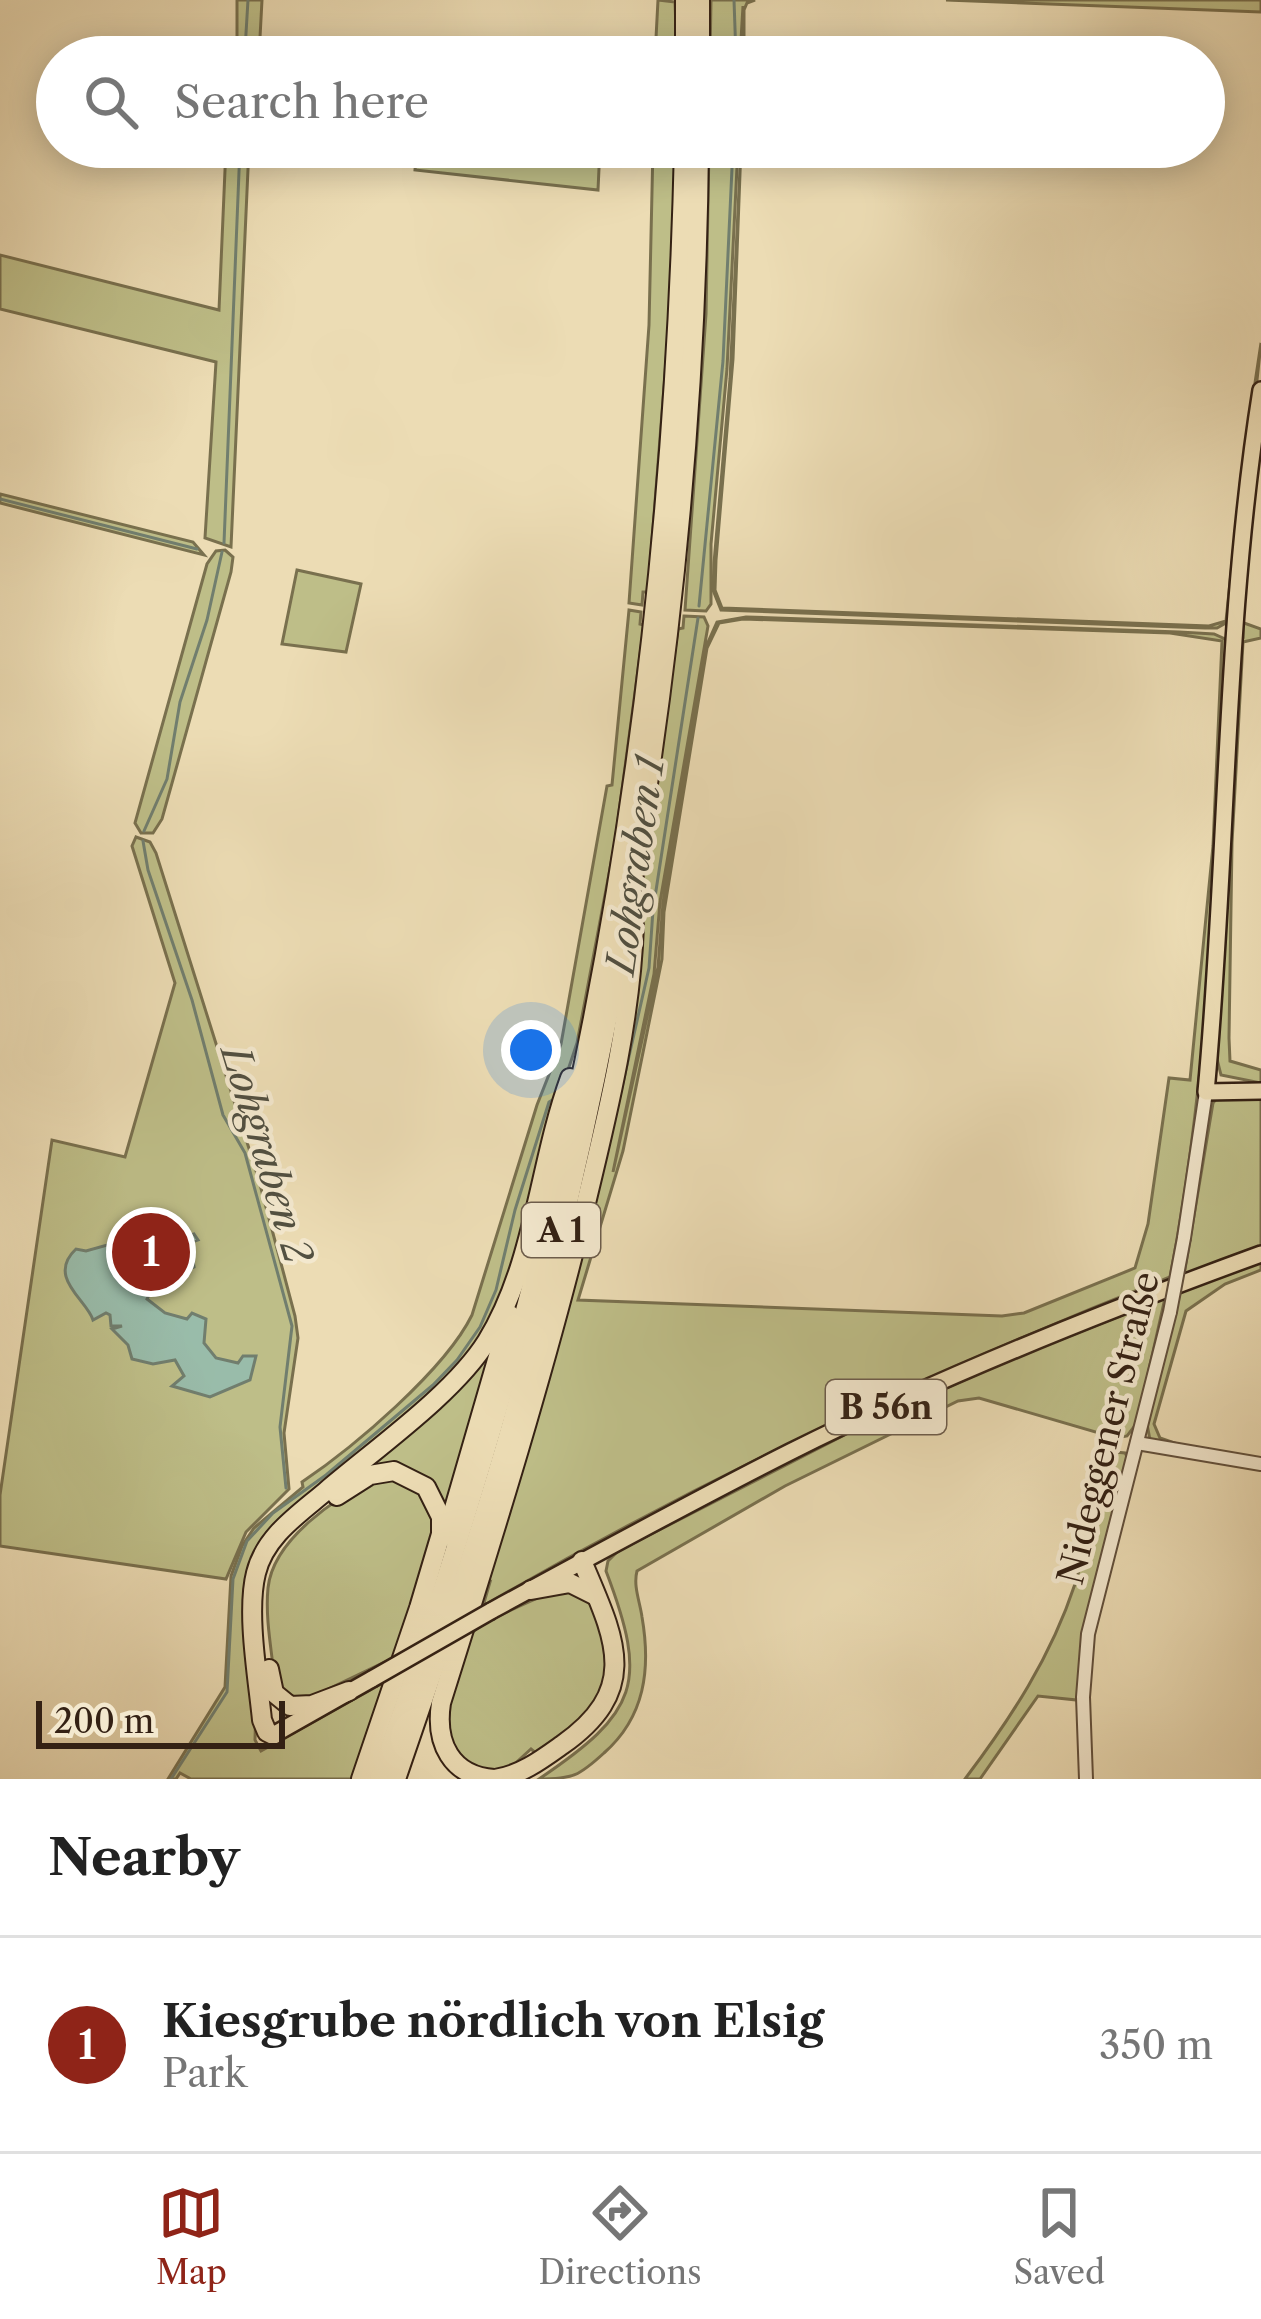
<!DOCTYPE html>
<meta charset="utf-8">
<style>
body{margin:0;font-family:"Libre Caslon Text",serif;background:#f2f2f2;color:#222}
.scale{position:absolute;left:36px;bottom:30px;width:249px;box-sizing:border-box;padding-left:12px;border:6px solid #342114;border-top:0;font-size:33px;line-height:42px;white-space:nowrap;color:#342114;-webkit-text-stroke:9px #f3e8ce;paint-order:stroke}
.you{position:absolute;left:531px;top:1050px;width:42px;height:42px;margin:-30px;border:9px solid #fff;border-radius:50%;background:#1a73e8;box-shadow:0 0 0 18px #1a73e833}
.badge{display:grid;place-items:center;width:78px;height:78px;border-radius:50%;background:#8f2418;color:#fff;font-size:39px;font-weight:700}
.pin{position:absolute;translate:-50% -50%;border:6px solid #fff;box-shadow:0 3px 12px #0006}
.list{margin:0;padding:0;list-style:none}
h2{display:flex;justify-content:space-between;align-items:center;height:156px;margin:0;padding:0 48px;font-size:51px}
h2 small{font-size:39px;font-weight:400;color:#767676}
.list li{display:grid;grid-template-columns:78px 1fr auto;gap:36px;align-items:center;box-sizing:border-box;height:216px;padding:0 48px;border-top:3px solid #e0e0e0}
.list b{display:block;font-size:45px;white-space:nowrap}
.list p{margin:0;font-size:39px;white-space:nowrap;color:#767676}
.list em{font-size:39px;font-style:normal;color:#767676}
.icon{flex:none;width:66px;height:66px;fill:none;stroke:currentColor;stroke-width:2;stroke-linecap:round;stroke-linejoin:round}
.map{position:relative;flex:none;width:1261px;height:1779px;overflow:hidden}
.search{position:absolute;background:#fff;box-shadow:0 6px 30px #0003;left:36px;right:36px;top:36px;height:132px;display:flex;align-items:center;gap:30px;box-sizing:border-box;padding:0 42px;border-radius:66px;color:#767676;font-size:45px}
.sheet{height:372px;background:#fff}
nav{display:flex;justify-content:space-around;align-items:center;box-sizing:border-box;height:168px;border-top:3px solid #e0e0e0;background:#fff;font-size:33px;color:#767676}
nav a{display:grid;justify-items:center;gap:6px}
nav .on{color:#8f2418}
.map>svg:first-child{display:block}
</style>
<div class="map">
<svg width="1261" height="1779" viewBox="0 0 1261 1779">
<rect width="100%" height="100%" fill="#ecdcb4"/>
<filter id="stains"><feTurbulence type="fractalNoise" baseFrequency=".00167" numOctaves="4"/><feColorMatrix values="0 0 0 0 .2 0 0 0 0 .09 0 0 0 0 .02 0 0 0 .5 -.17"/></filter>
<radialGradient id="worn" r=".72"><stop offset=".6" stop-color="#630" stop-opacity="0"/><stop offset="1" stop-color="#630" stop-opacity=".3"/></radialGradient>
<g fill="#bebe88" stroke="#79704e" stroke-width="3" fill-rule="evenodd">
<path d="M237,0H262L259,56L243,54L237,49Z"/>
<path d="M658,0L675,2L677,57H655Z"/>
<path d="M711,0H755L747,3L744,10V57L743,6L740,57H710Z"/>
<path d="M946,0H1261V12Z"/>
<path d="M226,147H249L231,547L205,538L216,362L0,309V255L219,310Z"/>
<path d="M417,147H600L598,190L415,170Z"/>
<path d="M653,147H676L671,297L648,592H643L642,605L629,603L649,325Z"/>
<path d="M709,147H738L727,369L711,544V604L706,611L685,610L706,314Z"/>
<path d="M741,147L733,359L716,560L715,590L722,608L1209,626L1226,621L1241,476L1261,343L1231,620L1217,628H1205L721,610L713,590L714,563L730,379Z"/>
<path d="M0,494L193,542L204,555L0,503Z"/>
<path d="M1250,522L1242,618L1244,623L1261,629V638L1243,642L1232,843L1229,1038L1230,1061L1261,1070V1083L1221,1075L1217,1059L1238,643L1243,638V625L1239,622Z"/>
<path d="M225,550L233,557L231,572L162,819L153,833H141L135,823L207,564L216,551Z"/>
<path d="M297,570L361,584L346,652L282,644Z"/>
<path d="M629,610L641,612L640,624L644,625L615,842L577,1043L553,1115L503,1299L474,1352L260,1551L255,1740L261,1751L390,1679L356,1779H191L180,1773L176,1779H168L225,1687L231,1576L242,1546L254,1528L303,1487L302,1482C354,1447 445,1370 472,1315L537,1105L561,1044L607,786L612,785Z"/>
<path d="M684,616L704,617L708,626L660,902L654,974L613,1172L658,967L663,903L705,649L717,622L746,617L1179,632L1214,634L1227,640C1215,854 1211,1068 1170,1277C932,1371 704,1478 483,1606L490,1582L485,1584L639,958L641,895L678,629L683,628ZM743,619L1170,633L1222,641L1213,846L1190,1080L1169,1078L1148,1224L1135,1268L1024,1313L1002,1316L578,1300L623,1151L662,959L664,912L707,648L719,623Z"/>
<path d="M136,837L150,842L156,853L258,1177L295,1316L298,1338L284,1433L289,1489L246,1532L226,1579L0,1546V1495L52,1140L125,1157L175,983L132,846Z"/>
<path d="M1261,1096V1246L1184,1275L1213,1103L1216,1099Z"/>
<path d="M1261,1261V1270L1225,1284L1186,1311L1154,1424L1160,1438L1183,1446L1150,1440L1147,1424L1180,1292Z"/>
<path d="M1165,1298L1137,1423L1127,1436L1116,1438L979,1398L958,1401L785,1486L637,1571C633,1586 640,1602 642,1617C651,1669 645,1717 604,1753C579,1776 573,1779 539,1779C638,1712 649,1684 606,1571L608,1561L618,1551L864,1425L1009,1360Z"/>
<path d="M501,1327L446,1518C436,1483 401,1454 363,1473C344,1483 328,1499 312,1513C294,1529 274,1544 265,1568C249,1614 273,1670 266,1713L257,1593L267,1555L291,1526L462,1378Z"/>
<path d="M1115,1452L1125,1453L1128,1458L1077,1700L1038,1696L980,1779H965C1011,1718 1051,1657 1075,1584C1087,1546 1094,1505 1104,1466Z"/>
<path d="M376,1477L413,1482L438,1524L395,1657L299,1703L275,1683C272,1652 265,1619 268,1588C273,1539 336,1498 376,1477Z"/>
<path d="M560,1587L590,1596L611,1653L601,1703L537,1754L531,1749L519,1760L528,1759L503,1774L461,1763L443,1725C449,1705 461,1644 473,1632C489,1617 537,1600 560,1587Z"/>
</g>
<path fill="#99bcaa" stroke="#717e6e" stroke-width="3" d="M194,1234L198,1240L182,1245L179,1253L193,1260L194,1267L183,1271L172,1268V1277C163,1272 153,1274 148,1283L151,1291L147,1299L165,1313L187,1319L192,1313L206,1319L204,1343L216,1358L238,1363L243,1356H256L250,1380L210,1397L172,1386L184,1376L175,1360L153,1364L132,1359L128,1345L112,1329L122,1326H111L110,1315L106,1313L93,1320C87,1300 46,1277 76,1249L86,1251L118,1242L136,1247L151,1245Z"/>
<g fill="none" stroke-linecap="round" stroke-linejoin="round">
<g stroke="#717e6e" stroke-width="3">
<path d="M734,0L736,57"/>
<path d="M245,50L248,0"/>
<path d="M0,499L197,549"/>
<path d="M224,543L240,147"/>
<path d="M699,606L723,361L733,147"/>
<path d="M144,831L167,779L180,702L207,620L222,552"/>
<path d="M143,841L148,870L192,1000L223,1115L245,1153L292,1326L280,1427L286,1488"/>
<path d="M615,1118L649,968L653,910L698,618"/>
<path d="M171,1779L227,1692L233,1579L247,1541L273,1513L326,1475L433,1385L457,1360L480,1327L496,1290L515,1210L549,1102L554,1099"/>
</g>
<defs>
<g id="minor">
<path d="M1184,1238L1206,1092"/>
<path d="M1137,1443L1261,1464"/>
<path d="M1086,1779L1083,1697L1088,1634L1170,1312"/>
</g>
<g id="major">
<path d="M1261,390C1224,622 1228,858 1206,1092L1261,1091"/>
<path d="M491,1611C590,1557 689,1503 790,1452C942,1376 1102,1312 1261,1254"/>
<path d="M273,1735L372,1679"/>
</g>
<g id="highway">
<path d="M685,0V57"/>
<path d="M700,57V0"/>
<path d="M337,1496L370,1475L394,1471L426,1487L441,1517V1534L419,1608L361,1779"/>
<path d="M446,1536L510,1315"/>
<path d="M531,1590L570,1583L596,1596"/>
<path d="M269,1669L274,1693L290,1706L312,1705L349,1691"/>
<path d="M273,1735L267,1732L262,1720C258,1679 246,1612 256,1573C265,1536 299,1514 326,1491C375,1449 454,1394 487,1341C535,1263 539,1163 570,1078"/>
<path d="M379,1779C447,1584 508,1389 556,1189C637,848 676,497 684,147"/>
<path d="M396,1779C436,1662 477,1545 511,1426C626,1010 695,579 699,147"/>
<path d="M494,1779C451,1776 435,1743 441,1703C493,1537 545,1372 586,1203C608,1112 631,1019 634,925"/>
<path d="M495,1779C521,1775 541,1760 562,1745C643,1688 614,1637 582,1561"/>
</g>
</defs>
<use href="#minor" stroke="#62503c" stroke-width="16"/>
<use href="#major" stroke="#342114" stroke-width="20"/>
<use href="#highway" stroke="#342114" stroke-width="22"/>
<use href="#minor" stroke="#f3e8ce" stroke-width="12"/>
<use href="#major" stroke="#ecdcb4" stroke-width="15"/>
<use href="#highway" stroke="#ecdcb4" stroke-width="18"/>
<defs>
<path id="minor-bridge" d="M1170,1312L1184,1238"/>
<path id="major-bridge" d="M372,1679L491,1611"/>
</defs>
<use href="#minor-bridge" stroke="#62503c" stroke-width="16" stroke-linecap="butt"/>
<use href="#major-bridge" stroke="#342114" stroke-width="20" stroke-linecap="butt"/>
<use href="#minor-bridge" stroke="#f3e8ce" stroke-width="12"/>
<use href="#major-bridge" stroke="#ecdcb4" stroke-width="15"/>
</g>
<g text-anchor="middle" stroke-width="9" stroke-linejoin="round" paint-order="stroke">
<g fill="#f3e8ce" stroke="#6d5d4c" stroke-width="3">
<rect x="522" y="1203" width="78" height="54" rx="9"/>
<rect x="826" y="1380" width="120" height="54" rx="9"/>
</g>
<g font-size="33" font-weight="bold" fill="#342114">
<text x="561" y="1242">A 1</text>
<text x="886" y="1419">B 56n</text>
</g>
<g font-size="36" fill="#342114" stroke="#f3e8ce">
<text transform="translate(1108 1428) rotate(-76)" y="13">Nideggener Straße</text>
</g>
<g font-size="39" font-style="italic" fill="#525041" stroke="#f3e8ce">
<text transform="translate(635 865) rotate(-82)" y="14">Lohgraben 1</text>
<text transform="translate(267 1154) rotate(73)" y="14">Lohgraben 2</text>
</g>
</g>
<rect width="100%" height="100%" filter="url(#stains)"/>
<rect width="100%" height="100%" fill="url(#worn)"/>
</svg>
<div class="scale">200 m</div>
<div class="you"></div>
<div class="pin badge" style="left:151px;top:1252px">1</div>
<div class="search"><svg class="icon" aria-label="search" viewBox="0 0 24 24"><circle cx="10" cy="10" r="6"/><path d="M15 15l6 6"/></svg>Search here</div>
</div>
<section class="sheet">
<h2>Nearby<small></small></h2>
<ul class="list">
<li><span class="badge">1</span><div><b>Kiesgrube nördlich von Elsig</b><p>Park</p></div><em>350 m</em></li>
</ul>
</section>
<nav>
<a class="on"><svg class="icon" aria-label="map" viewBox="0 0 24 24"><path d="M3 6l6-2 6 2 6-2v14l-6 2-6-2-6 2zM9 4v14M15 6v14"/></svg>Map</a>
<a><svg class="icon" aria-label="directions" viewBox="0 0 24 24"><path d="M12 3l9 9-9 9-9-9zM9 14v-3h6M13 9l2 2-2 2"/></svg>Directions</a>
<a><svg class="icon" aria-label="saved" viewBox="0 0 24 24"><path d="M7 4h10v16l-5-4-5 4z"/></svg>Saved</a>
</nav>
